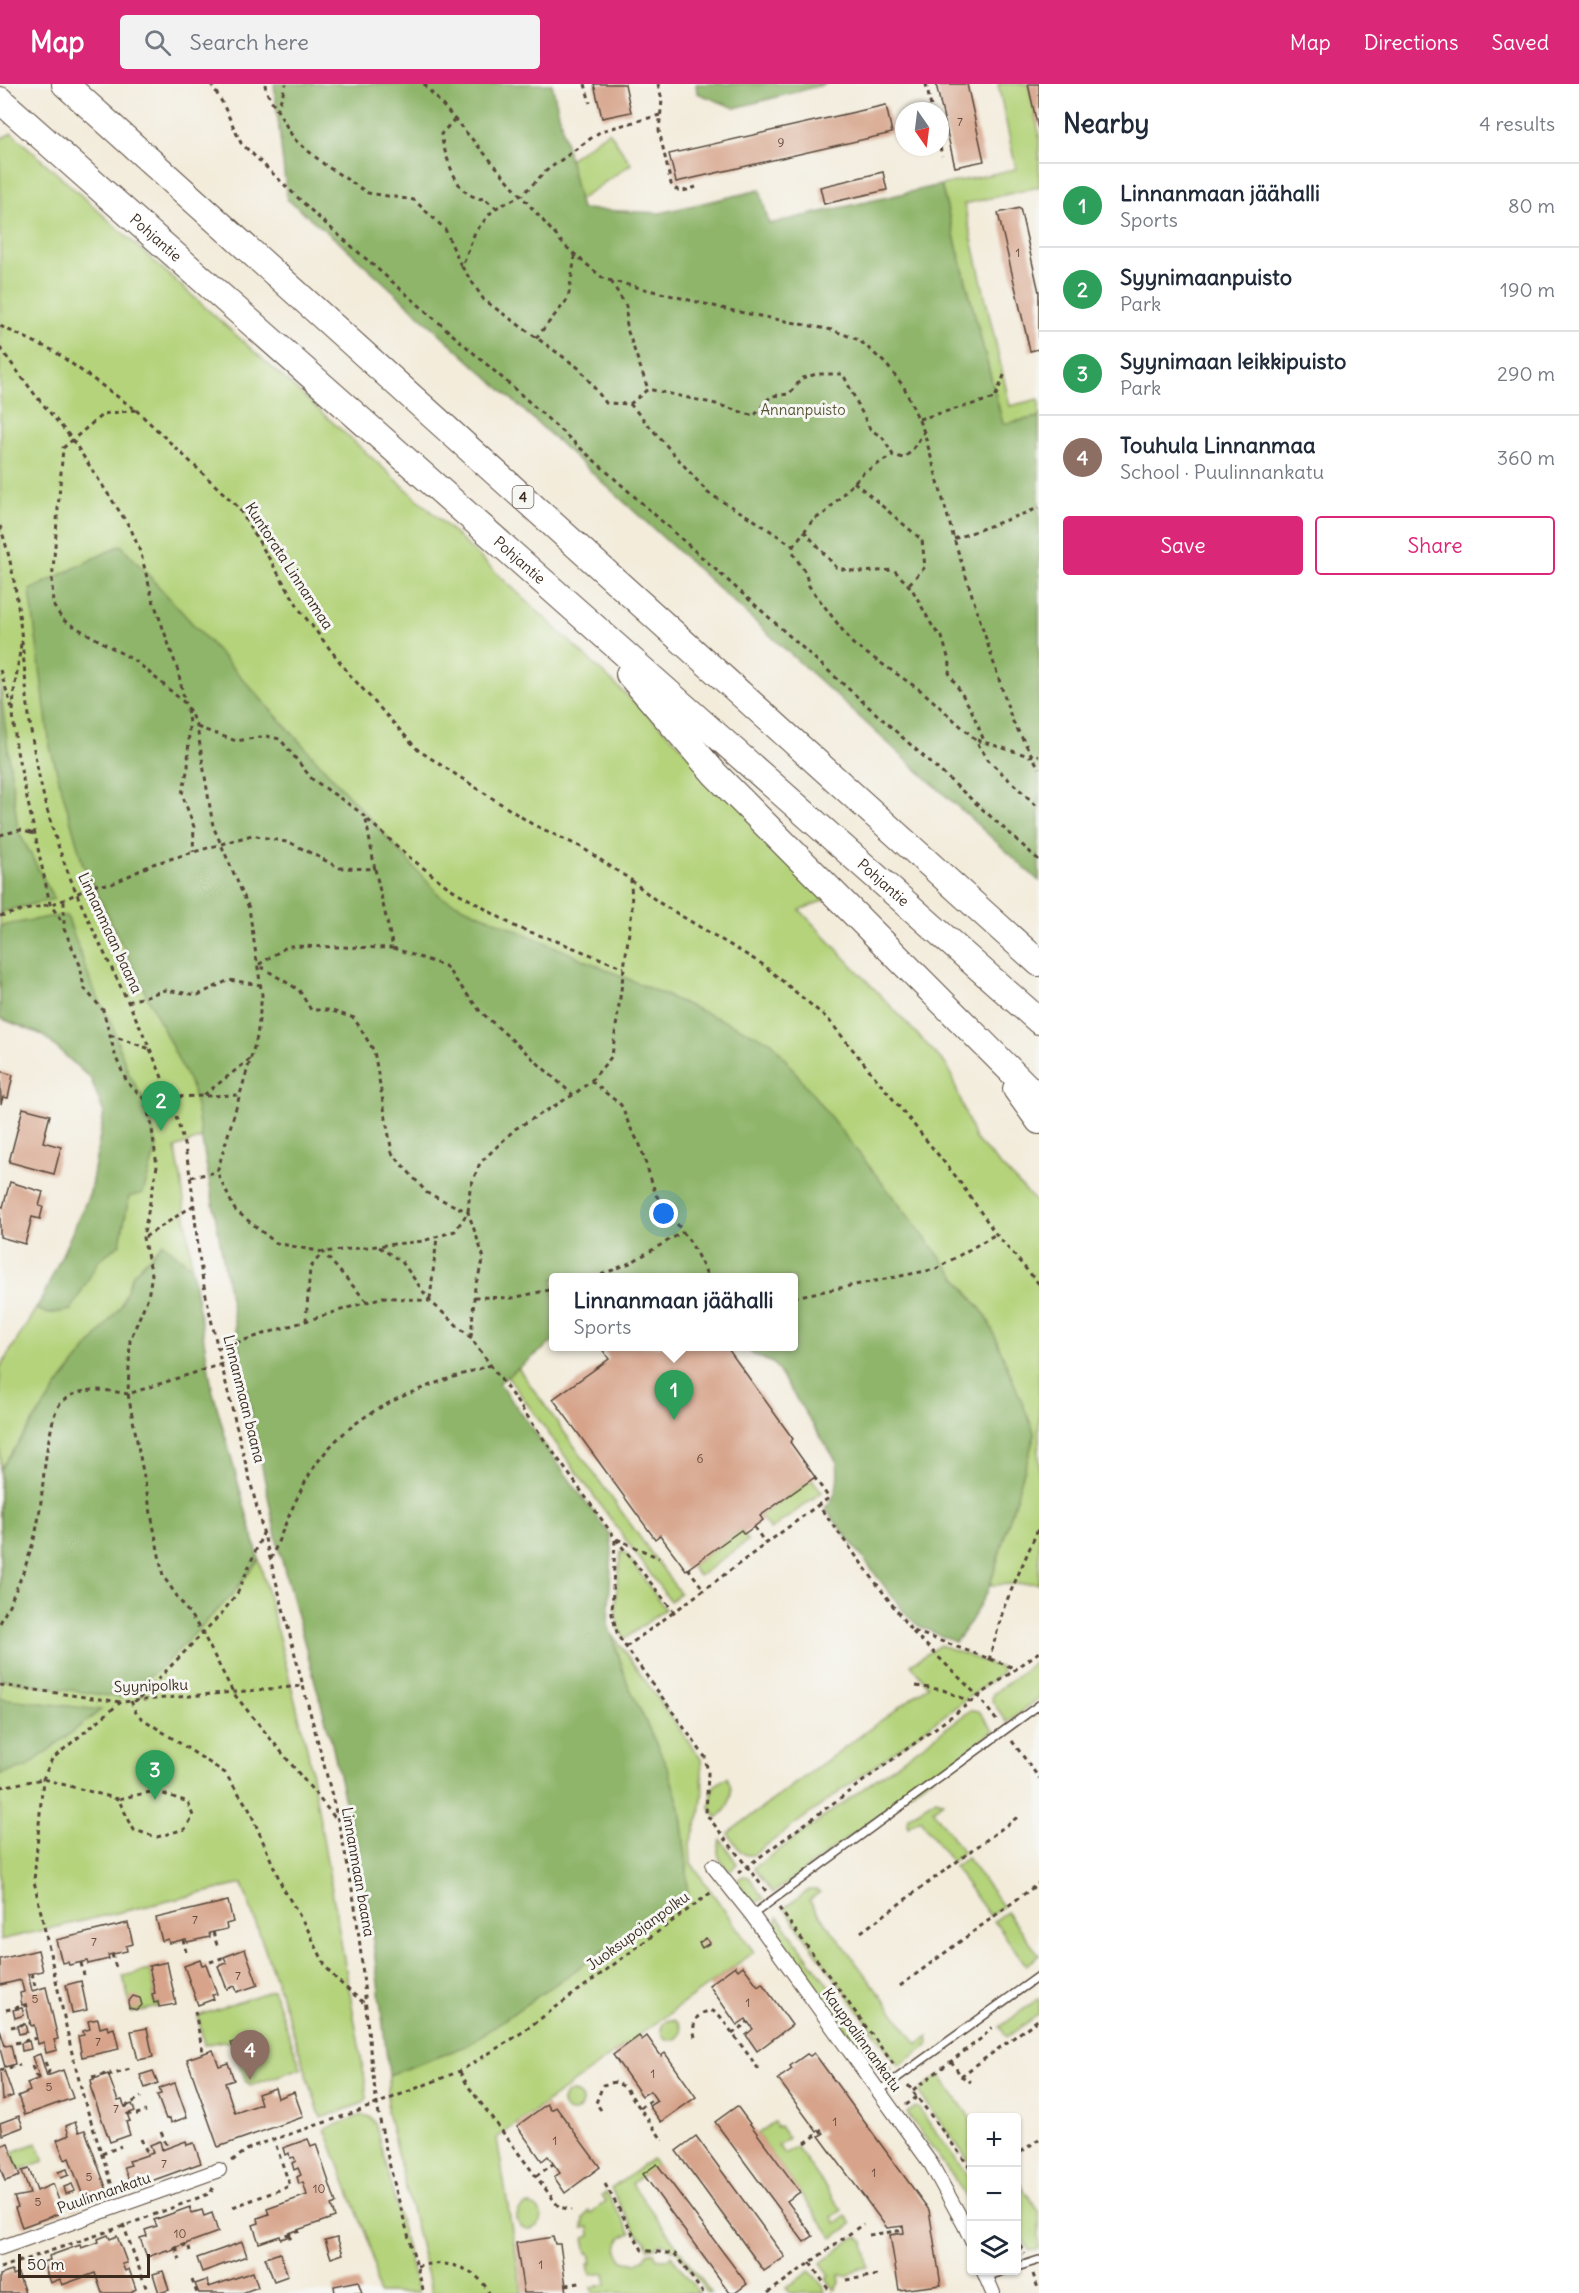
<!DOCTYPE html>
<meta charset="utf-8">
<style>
body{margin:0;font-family:Delius,sans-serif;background:#f2f2f3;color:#1f2937}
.controls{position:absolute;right:18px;bottom:18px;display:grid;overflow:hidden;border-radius:6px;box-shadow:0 2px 4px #0004}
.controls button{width:54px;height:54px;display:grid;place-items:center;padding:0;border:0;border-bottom:2px solid #e0e1e3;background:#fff;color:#1f2937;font:30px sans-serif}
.compass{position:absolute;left:895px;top:18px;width:54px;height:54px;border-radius:50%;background:#fff;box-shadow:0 2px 4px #0004;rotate:166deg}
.scale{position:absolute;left:18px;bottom:15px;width:132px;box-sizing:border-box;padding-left:6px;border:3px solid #3b2a1e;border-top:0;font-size:16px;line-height:21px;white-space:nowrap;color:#3b2a1e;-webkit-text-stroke:4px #f6f6f2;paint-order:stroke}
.you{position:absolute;left:664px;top:1130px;width:21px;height:21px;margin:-15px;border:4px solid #fff;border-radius:50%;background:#1a73e8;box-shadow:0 0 0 9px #1a73e833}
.badge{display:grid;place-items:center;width:39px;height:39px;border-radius:50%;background:#db2777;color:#fff;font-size:20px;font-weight:700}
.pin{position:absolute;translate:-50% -50px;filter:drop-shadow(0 2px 3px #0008)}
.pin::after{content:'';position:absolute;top:32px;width:21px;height:18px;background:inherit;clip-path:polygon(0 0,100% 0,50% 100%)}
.popup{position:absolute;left:549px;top:1189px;width:249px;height:78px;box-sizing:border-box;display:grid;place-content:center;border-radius:6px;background:#fff;filter:drop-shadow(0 2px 4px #0005);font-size:20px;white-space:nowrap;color:#747a83}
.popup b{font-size:22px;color:#1f2937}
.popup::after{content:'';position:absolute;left:50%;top:100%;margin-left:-12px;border:12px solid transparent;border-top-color:#fff}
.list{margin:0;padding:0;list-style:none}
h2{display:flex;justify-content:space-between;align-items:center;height:78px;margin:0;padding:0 24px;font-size:26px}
h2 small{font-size:20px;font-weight:400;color:#747a83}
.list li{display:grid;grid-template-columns:39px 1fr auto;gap:18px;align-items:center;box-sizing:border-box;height:84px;padding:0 24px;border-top:2px solid #e0e1e3}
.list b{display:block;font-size:22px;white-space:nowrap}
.list p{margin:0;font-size:20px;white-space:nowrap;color:#747a83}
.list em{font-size:20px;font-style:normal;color:#747a83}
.actions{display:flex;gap:12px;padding:18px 24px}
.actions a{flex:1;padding:14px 0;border:2px solid #db2777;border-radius:6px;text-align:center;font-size:21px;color:#db2777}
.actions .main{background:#db2777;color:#fff}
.icon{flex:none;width:33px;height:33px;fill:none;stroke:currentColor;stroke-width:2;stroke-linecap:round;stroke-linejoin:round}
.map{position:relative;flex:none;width:1039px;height:2209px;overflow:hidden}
header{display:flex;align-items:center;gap:36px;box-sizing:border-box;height:84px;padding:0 30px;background:#db2777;color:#fff}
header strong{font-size:28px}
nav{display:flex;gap:33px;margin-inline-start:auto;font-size:21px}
.search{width:420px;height:54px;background:#f2f2f3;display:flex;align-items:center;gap:15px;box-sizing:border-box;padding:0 21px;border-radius:6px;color:#747a83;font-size:22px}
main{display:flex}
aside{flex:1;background:#fff}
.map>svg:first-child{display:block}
</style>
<header>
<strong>Map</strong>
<div class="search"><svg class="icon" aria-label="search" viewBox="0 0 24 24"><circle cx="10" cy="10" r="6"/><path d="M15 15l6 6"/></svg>Search here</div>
<nav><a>Map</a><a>Directions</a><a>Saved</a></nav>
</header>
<main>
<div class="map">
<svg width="1039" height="2209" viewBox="0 0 1039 2209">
<rect width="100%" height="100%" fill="#f6f6f2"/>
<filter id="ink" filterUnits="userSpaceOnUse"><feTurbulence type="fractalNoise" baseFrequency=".0167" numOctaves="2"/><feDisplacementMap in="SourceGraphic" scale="12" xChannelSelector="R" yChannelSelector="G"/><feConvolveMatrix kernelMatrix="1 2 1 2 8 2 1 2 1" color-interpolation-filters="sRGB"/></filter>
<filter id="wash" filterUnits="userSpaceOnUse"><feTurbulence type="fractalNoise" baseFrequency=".008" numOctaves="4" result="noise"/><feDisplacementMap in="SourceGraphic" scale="24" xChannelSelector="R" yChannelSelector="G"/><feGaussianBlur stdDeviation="1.35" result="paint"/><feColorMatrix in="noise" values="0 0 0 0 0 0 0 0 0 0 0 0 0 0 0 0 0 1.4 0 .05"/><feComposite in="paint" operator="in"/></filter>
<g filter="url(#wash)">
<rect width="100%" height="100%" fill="#f3ecdb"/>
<g fill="#b4d37a" stroke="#787e4c" stroke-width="1.5">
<path d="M998,0H1028L1039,49V103L964,120L1010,322L1039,315V333L1003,340L941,101L1016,85Z"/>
<path d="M609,47L631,80L566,125L544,93Z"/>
<path d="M12,49L422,419L713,692L832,813L800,826L948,983L975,1055L1039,1121V1499L990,1501L1035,1350L623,893L175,1064L181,1093L192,1184L212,1305L259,1475L308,1668L365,1996L367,2014L363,2019L321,2034L280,1908L242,1800L0,1856V1284L43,1213L90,1109L104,1029L91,995L43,951L0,934V55Z"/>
<path d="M518,1284L680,1509L670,1517L507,1292Z"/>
<path d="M812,1395L822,1408L770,1446L760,1432Z"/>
<path d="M741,1446L748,1457L699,1492L691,1482Z"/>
<path d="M621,1467L626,1469L665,1525L626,1554C608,1545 619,1486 621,1467Z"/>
<path d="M612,1550L701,1675L703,1705L700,1731L690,1759L691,1779L754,1868L497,2054L522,2209H432L387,2028L389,1991L466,1962L687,1782L680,1724L668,1685L627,1598Z"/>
<path d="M940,1561L1001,1584L1002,1589L753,1771H746L740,1767L728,1749L928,1602L911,1580Z"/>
<path d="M1039,1575V1614L1007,1638L992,1617L993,1610Z"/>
<path d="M971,1626L979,1627L994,1647L773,1809L754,1784Z"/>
<path d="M727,1693C735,1708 731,1724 717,1734L710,1724L713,1703Z"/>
<path d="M936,1715L943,1718L933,1726L963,1768L951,1778L920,1735L908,1743L907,1740L908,1733Z"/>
<path d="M721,1756L737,1780L729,1788C720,1777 714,1769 721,1756Z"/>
<path d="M967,1774L1003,1822L990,1832L954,1783Z"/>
<path d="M743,1792L749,1793L764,1815L757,1818L751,1817L736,1797Z"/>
<path d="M809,1806H816L820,1808L809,1816L917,1960L928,1953L929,1959L926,1963L899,1982L784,1824Z"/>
<path d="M1007,1828L1039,1871L1026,1881L994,1837Z"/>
<path d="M778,1833L891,1986H879L870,1979L777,1853L775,1843Z"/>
<path d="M150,1886L155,1909L152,1910L154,1919L158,1918L159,1923L132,1929L123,1892Z"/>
<path d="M273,1906L301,1984L251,2001L246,1998L234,1966L257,1957L255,1951L231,1959L223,1957L204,1961L198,1932Z"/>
<path d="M1039,1914V1930L1007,1953L1000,1943Z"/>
<circle cx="671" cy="1946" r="10"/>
<path d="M940,1991L971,2035V2080L920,2010L922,2004Z"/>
<circle cx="572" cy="2018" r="10"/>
<path d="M916,2023L919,2025L971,2096V2123L956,2097L907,2029Z"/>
<path d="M362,2031L371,2033L375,2039L418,2209H378L371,2164L325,2045Z"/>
<path d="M774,2038L777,2043L780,2042L788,2054L778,2061L784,2070L796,2062L842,2126L832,2133L836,2139L846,2132L852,2140L833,2154L757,2050Z"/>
<path d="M37,2059L44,2077L18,2086L12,2068Z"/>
<path d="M652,2075L656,2081L632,2100L711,2209H707L676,2166H671C668,2158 660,2157 655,2164H648L646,2157L637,2150L611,2105Z"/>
<path d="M1017,2096L1039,2127V2165L1029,2167L1017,2142Z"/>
<path d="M606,2108L631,2149C617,2153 613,2166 623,2177L636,2180L645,2174L648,2168L654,2169L657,2175C663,2177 668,2177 671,2171L699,2209H593L592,2203L607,2200L605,2189L590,2191L588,2179H592L590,2169H587L584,2154L590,2152L589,2143L583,2144L584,2134L589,2127L591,2129L606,2117L602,2111Z"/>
<circle cx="529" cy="2133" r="12"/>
<path d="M855,2153H858L864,2158L868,2183L857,2185L848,2192L839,2191L840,2199L835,2206L826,2194L830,2191L821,2179Z"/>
<path d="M810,2187L823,2202L825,2209H790L786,2204Z"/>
</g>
<g fill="#8fb56a" stroke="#657044" stroke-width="1.5">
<path d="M274,0H552L581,125L660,129L760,106L769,140L941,101L1003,340L1039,333V797L345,163L287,115Z"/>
<path d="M696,0H826L735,24L697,9Z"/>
<path d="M121,461L441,813L772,958L987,1233L1035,1350L990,1501L971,1537L955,1558L919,1542L908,1533L825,1424C838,1412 839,1395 837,1378L774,1280L755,1271L745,1263L794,1262V1194H554V1257L499,1299L610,1451L612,1465L608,1540L627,1598L668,1685L680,1724L687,1782V1809L466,1962L389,1991L369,1823L332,1660L278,1462L244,1293L193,1006L83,781L50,663L30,506Z"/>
<path d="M0,601L18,746L54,815L0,828Z"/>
<path d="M67,832L92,902L112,941L128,988L147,1021L157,1063L143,1109L129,1113L120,1160L99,1176L71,1226L48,1230L36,1225L43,1213L90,1109L104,1029L91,995L43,951L0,934V842L49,833Z"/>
<path d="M163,1159L192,1184L212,1305L259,1475L233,1510L163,1582L121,1614L0,1595V1385L63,1295L121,1222L133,1190Z"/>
<path d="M0,1614L101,1626L25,1684L0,1690Z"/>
</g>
<g id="blocks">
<g fill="#d7a48b">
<path d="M594,0H625L631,28L602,34Z"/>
<path d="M936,0H967L984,77L955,83Z"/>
<path d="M1028,0H1039V44L1038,45Z"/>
<path d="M886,21L892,49L676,98L669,70Z"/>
<path d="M883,88L887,106L824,120L820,103Z"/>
<path d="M1020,124L1039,208V265L1030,267L998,129Z"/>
<path d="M0,987L13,991L8,1014L3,1013L1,1020Z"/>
<path d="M23,1024L50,1031L43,1058L61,1063L54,1090L9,1078Z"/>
<path d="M10,1098L43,1108L39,1122L43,1123L40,1135L32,1133L25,1160L0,1153V1122L3,1123Z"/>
<path d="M600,1262H726L793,1355L790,1358L815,1393L760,1432L763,1436L744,1450L741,1446L686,1486L660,1451L655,1455L553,1315L609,1275Z"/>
<path d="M228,1817L233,1838L226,1840L227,1845L209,1849L210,1853L187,1858L186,1855L169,1859L168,1855L162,1857L156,1834Z"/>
<path d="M128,1839L133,1860L126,1862L127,1867L108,1871L109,1875L88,1880L87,1877L69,1881L68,1878L62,1879L56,1856Z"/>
<path d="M706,1854L710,1859L702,1864L699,1859Z"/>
<path d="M245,1865L258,1901L237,1908L235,1902L227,1905L218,1882L227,1879L224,1873Z"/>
<path d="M38,1866L43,1887L28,1890L29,1894L32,1907L46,1903L58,1955L54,1956L57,1966L46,1969L44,1958L38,1960L34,1941L31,1942L26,1920L22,1921L20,1909L24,1908L21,1896L0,1901V1875Z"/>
<path d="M200,1876L202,1881L206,1880L217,1910L212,1911L214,1915L198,1921L184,1882Z"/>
<path d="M167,1878L176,1920L159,1923L158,1918L154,1919L152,1910L155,1909L149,1882Z"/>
<path d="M735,1882L738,1886L743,1882L758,1902L762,1899L792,1941L757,1967L746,1951L753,1945L748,1938L746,1935L737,1941L709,1901Z"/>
<path d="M81,1897L87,1926L72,1929L66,1901Z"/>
<path d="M133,1912L140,1914L142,1921L137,1926L129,1924L128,1918Z"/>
<path d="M22,1924L24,1931L15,1934L13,1926Z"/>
<path d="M98,1935L100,1944L107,1942L108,1946L114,1944L119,1965L82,1973L78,1952L84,1951L83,1947L90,1945L88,1937Z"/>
<path d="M25,1940L27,1948L19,1950L17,1942Z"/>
<path d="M147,1944L153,1973L138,1976L131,1947Z"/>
<path d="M0,1946L5,1962L11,1961L15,1980L5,1983L0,1965Z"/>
<path d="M255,1951L258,1957L234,1966L231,1959Z"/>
<path d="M639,1952L642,1956L647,1952L661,1972L665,1969L696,2013L661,2038L649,2022L657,2017L650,2007L642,2012L613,1971Z"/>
<path d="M29,1957L31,1965L22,1967L21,1959Z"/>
<path d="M213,1966L219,1982L228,1979L234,1996L225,1999L235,2029L261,2020L258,2010L275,2004L278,2014L294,2008L303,2033L218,2063L187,1975Z"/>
<path d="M814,1969L929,2126L941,2201L899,2206L890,2151L904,2149L903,2142L887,2144L819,2052L824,2049L822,2047L821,2045L817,2048L778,1995L792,1985L790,1982L807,1970L810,1972Z"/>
<path d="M40,1970L47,1992L63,1986L73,2014L25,2031L18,2012L30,2007L27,1999L40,1994L32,1973Z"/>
<path d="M4,1986L13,2012L2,2016L0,1987Z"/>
<path d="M153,1987L158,1999L145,2004L140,1991Z"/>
<path d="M108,1990L118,2017L122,2016L125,2023L132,2020L135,2027L127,2030L130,2037L126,2038L130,2051L110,2058L90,2002L92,2001L91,1996Z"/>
<path d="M175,1999L187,2033L171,2039L170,2034L166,2035L157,2011L161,2010L159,2004Z"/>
<path d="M547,2020L551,2026L556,2023L600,2083L565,2109L554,2093L560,2089L548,2072L542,2077L517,2042Z"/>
<path d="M737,2022L800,2108L787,2117L813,2152L804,2158L715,2038Z"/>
<path d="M19,2032L23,2043L2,2051L0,2039Z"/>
<path d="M75,2038L79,2048L85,2046L109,2112L89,2119L86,2111L83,2112L69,2074L65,2076L57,2056L69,2051L66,2042Z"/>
<path d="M696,2052L785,2173L764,2187L676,2067Z"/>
<path d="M308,2055L311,2062L316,2060L336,2119L331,2121L335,2133L286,2150L287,2153L281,2155L280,2152L259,2159L253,2141L259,2139L258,2134L269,2130L267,2125L307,2111L303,2098L299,2100L297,2093L301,2091L298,2084L294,2086L292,2079L296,2077L294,2073L290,2074L289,2069L285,2071L283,2064Z"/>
<path d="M160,2057L162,2066L186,2057L187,2061L194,2059L201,2079L132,2104L124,2083L131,2081L129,2077L153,2069L150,2061Z"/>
<path d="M8,2059L20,2092L5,2097L0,2083V2062Z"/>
<path d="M657,2080L747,2200L735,2209H730L643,2090Z"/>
<path d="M29,2085L37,2107L53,2100L63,2128L22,2143L15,2124L18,2123L14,2113L30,2110L22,2087Z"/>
<path d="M67,2085L69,2091L61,2094L58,2088Z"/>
<path d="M72,2100L75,2107L66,2110L64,2103Z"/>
<path d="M78,2116L80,2122L72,2125L69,2119Z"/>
<path d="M190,2123L192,2129L202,2126L204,2132L212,2129L218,2148L174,2164V2166L168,2168L167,2166L147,2173L140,2154L147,2152L145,2146L157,2142L154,2136Z"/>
<path d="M108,2151L110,2155L117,2152L127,2179L122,2180L125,2187L129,2185L136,2205L132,2207V2209H102L95,2189L62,2201L60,2195L50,2199L43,2178L50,2176L49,2172L80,2161L81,2164L99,2158L98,2155Z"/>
<path d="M337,2153L343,2170L331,2174L325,2156Z"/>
<path d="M553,2153L555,2160H560L567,2209H524L516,2159Z"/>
<path d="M242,2158L247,2172L202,2188L197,2174Z"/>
<path d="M280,2169L288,2192L274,2197L265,2174Z"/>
<path d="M12,2187L13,2191L18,2189L25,2209H0V2191Z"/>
<path d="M163,2187L169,2206L159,2209L153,2190Z"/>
<path d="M253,2188L258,2203L242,2209H199L195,2200L207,2196L209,2203Z"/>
<path d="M358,2197L362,2209H335L334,2202Z"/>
</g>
</g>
</g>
<g filter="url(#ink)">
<use href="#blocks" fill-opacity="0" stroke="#57473a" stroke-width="1.5"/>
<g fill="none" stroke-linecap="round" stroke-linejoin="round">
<defs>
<g id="lane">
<path d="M752,1831L1039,1621"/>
<path d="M879,2007L1039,1892"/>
<path d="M1017,2183L1039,2176"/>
<path d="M986,2193L1006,2186"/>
</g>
<g id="street">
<path d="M713,1782L752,1831L931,2080L965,2142L972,2157"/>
<path d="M0,2164L219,2086"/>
<path d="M983,2186L993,2209"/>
</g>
<g id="highway">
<path d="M65,0L1039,879"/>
<path id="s1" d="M0,16L1039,937"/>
<path d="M629,590L715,690L1039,1015"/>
<path d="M1016,1005L1039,1037"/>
</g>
</defs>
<use href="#lane" stroke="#57473a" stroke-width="10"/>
<use href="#street" stroke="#57473a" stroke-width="16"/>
<use href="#highway" stroke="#57473a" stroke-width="28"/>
<g stroke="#57473a" stroke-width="3" stroke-dasharray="4.5 4.5" stroke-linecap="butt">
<path d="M211,0L222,18L241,59L317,132L508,299L1039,776"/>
<path d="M265,0L266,7L294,55L325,81L368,109L414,116L445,145L461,182"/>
<path d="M424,0L565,162L604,195L734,227L832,246L859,256L886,280L904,303L924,348L954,455L1012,636L1039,684"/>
<path d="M585,0L590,19"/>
<path d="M658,0L662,16L659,46L671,100C678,110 686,107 696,103"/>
<path d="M926,0L932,27"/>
<path d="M277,27L286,0"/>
<path d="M660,31L601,47L546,87L522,111L494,125L475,148L462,183L484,216L580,285L606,319L630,320L648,305L716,320L754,332L771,312L789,310L802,294L817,290H843L870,345L883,354L893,371L903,374L911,368L924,348"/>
<path d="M455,35L441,50C443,64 454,100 466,108C469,111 475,113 479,115L484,114L496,124"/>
<path d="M940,63L942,72"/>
<path d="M611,197L626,222L627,245L648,305"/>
<path d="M0,242L54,267L136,326"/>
<path d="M536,254L568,215L575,172"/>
<path d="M0,264L36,312L72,355L131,445L141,470L152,513L178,587L185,619"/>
<path d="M630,320L708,409L754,436L793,462L794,471L805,488L809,502L853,560L923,608L974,654L989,677L1039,724"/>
<path d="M136,326L238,423L302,529L350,591L418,666L532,740L581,763L631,796L632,826L612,972L591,997L573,1011L515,1045L480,1079L470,1104L468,1128L455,1147L423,1157L323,1168L276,1159L235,1126L217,1088L257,953L262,911L249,824L213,742L197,643L186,620L137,578L63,536L53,521L52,498L63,364L103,330Z"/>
<path d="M919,335L995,314L1005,289"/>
<path d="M854,398L922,456L925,483L909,500"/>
<path d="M0,442C21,503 22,569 29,632C34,671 42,712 54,749C87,854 153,946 182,1053C196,1103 194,1156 205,1207C233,1338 269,1468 302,1598C319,1663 338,1728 350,1794C364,1866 365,1940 376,2013C386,2079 407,2144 424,2209"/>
<path d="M804,447L837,484L859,488L894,486L912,505L934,545L942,553L950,580L949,589L971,625L985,659"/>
<path d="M954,455L1039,424"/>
<path d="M793,462L813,436L825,429L863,389L893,371"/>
<path d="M21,560L14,608L13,629L16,663L50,820L63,839"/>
<path d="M0,586L12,624"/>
<path d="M187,625L189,639L188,683L182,710L194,743L193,768"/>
<path d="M197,643L236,657L266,652L280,655L312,695L357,726L409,773L448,803L516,843L559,858L624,884"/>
<path d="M977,656L1029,672L1039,671"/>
<path d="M366,736L375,786"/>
<path d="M0,751L20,746L34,750L27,748"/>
<path d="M631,796L658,818L762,880L828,935L957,1094L996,1150L1039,1200"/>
<path d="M0,832L59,818L95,801L112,800L153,780L252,751L291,759L340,784L375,785L393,864L445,882L480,927L573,1011"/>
<path d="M393,864L288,862L258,881L299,906L311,926H329L354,934L374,967L392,1069L427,1109L468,1128L484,1174L475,1202L471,1254"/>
<path d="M128,918L165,906L198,911L229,896L261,901"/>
<path d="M110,951L150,965"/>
<path d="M591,997L621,1021L630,1043L640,1061L656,1111L691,1159L709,1194"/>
<path d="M204,1011L250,975"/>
<path d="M170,1013L239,1011"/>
<path d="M191,1093L217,1088"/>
<path d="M145,1153L194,1121"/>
<path d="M379,1163L402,1178L430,1217"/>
<path d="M593,1194L630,1179L683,1148"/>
<path d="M474,1213L512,1214L554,1205"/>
<path d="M794,1213L936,1185L996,1150"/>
<path d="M430,1215L437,1153"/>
<path d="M306,1237L310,1184L323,1168L367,1218"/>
<path d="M219,1264L383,1213L430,1217L471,1254L615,1454L674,1528L818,1421L911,1546L1017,1585"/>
<path d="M222,1280L128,1310L163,1492L202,1548L234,1610L336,1735"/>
<path d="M814,1393L829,1414L818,1421"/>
<path d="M754,1443L766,1460"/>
<path d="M617,1455L659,1474"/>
<path d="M615,1456L612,1530L618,1552L705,1673L708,1689L706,1730L766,1807"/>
<path d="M271,1475C283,1446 299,1404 317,1379C359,1320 426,1302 491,1281"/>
<path d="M688,1484L704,1506"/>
<path d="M0,1539C14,1512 26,1484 34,1455C43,1423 42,1388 49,1355C52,1344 53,1325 63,1317C83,1301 105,1306 128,1310L130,1256L148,1213L152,1190L143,1154L157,1082L151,1038L144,1015L127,998L116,974L103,926L84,904L80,881L64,845V816"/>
<path d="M913,1548L979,1613L997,1637"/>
<path d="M626,1563L674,1528"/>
<path d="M989,1576L1004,1523L1039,1443"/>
<path d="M0,1601L121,1618L303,1602"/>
<path d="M916,1602L943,1606L972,1618"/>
<path d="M139,1615L222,1529L238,1508L264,1447"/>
<path d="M131,1617L137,1631L225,1689L249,1725L283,1804L308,1846L326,1883L337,1896L365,1920"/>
<path d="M1012,1657L1039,1694"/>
<path d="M0,1703L43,1695L118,1715L134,1746L157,1753L185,1745L193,1732L188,1718L155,1707L118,1715"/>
<path d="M738,1789L1039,1568"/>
<path d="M779,1824L894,1981"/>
<path d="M213,1848L217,1861"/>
<path d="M861,1848L1019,1732"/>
<path d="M183,1855L186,1868"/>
<path d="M112,1870L116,1884"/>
<path d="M210,1878L222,1874L224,1880"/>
<path d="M81,1879L84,1891"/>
<path d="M32,1889L35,1902"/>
<path d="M900,1902L1039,1799"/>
<path d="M6,1926L27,1921"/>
<path d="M195,1927L202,1965H204"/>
<path d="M11,1943L30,1939"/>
<path d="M732,1950L748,1938"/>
<path d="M695,1953C691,1938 697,1927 713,1927L720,1932L760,1987"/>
<path d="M15,1959L37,1954"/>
<path d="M951,1977L961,1992L1039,1935"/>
<path d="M45,1978L49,1987L47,1992"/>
<path d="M32,1982L36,1992L40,1994"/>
<path d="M0,1986L20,1981"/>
<path d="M460,1988L468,2002L559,2123L572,2126"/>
<path d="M108,1992L133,1984"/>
<path d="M961,1992L971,1998"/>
<path d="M92,1993L111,1989"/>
<path d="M908,2001L972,2086"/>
<path d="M913,2006L983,1953L992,1943"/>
<path d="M906,2021L917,2013"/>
<path d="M125,2023L141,2013"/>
<path d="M640,2024L655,2014"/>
<path d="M601,2026L596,2019L603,2001L615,1998L625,2003L663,2057"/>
<path d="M127,2030H137L146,2027"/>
<path d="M161,2048L166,2060L162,2066"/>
<path d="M141,2055L146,2066L153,2069"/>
<path d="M805,2059L822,2047"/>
<path d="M1021,2068L1039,2055"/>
<path d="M102,2070L121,2062"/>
<path d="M232,2077L251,2063L356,2028L460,1987L517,1952L713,1807"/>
<path d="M536,2092L553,2080"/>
<path d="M605,2100L642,2166L675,2170L703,2209"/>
<path d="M114,2108L85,2019L72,1969L34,1797L43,1695L52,1675L121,1618"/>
<path d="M233,2123L290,2102L274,2056"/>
<path d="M123,2140L148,2209"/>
<path d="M287,2151L303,2146"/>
<path d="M289,2151L292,2159"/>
<path d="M869,2151L904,2146"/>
<path d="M1017,2153L1025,2170"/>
<path d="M176,2164L180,2176"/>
<path d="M174,2165L188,2160L190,2167"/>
<path d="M810,2179L831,2209"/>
<path d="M417,2182C444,2176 476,2181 489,2209"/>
<path d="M0,2184L124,2142L211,2109L213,2103"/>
<path d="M1033,2190L1039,2207"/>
<path d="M192,2196L197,2209"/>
<path d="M846,2196L878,2191"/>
<path d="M566,2201L580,2199"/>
<path d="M768,2209L863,2140"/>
</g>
<use href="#lane" stroke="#fff" stroke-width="7"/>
<use href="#street" stroke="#fff" stroke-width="14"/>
<use href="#highway" stroke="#fff" stroke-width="26"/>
</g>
</g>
<g text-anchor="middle" stroke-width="6" stroke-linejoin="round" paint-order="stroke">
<g font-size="12" fill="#624839">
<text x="960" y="42">7</text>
<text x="781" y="63">9</text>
<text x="1018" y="173">1</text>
<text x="700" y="1379">6</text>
<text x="195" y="1840">7</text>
<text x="94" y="1862">7</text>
<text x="238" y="1896">7</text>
<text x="35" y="1919">5</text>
<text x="748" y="1923">1</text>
<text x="98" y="1962">7</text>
<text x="653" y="1994">1</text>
<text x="49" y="2007">5</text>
<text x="116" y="2029">7</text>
<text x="835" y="2042">1</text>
<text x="555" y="2061">1</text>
<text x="164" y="2084">7</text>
<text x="874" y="2093">1</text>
<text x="89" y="2097">5</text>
<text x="319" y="2109">10</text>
<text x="38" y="2122">5</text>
<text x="180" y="2154">10</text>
<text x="541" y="2185">1</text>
</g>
<rect fill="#f6f6f2" stroke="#73675e" stroke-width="1.5" x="512.5" y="402" width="21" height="22" rx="4.5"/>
<g font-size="14" font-weight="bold" fill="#3b2a1e">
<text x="523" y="418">4</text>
</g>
<g font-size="15" fill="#3b2a1e" stroke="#f6f6f2">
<text dy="5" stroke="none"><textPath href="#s1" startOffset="208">Pohjantie</textPath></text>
<text dy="5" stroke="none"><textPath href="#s1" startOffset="694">Pohjantie</textPath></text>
<text transform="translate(289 482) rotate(57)" y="5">Kuntorata Linnanmaa</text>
<text dy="5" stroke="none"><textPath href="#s1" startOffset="1180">Pohjantie</textPath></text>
<text transform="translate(110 849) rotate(65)" y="5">Linnanmaan baana</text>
<text transform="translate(244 1315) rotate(76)" y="5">Linnanmaan baana</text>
<text transform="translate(151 1602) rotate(-2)" y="5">Syynipolku</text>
<text transform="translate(358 1788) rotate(80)" y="5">Linnanmaan baana</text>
<text transform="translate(638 1847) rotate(-36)" y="5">Juoksupojanpolku</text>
<text transform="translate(862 1956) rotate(54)" y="5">Kauppalinnankatu</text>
<text transform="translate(104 2109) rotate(-19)" y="5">Puulinnankatu</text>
</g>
<g font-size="15" fill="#595435" stroke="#f6f6f2">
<text x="803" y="331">Annanpuisto</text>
</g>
</g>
</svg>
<div class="controls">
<button>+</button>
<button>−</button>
<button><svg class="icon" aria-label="layers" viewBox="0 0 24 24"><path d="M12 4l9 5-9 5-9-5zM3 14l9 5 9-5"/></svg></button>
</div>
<svg class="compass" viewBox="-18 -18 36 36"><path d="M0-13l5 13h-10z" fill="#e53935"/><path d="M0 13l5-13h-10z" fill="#747a83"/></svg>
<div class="scale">50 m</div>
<div class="you"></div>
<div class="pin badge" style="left:674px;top:1336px;background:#2e9e5b">1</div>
<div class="popup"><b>Linnanmaan jäähalli</b>Sports</div>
<div class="pin badge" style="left:161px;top:1047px;background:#2e9e5b">2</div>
<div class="pin badge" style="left:155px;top:1716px;background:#2e9e5b">3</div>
<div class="pin badge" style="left:250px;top:1996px;background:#8d6e63">4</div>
</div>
<aside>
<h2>Nearby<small>4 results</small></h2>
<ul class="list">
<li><span class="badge" style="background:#2e9e5b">1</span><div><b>Linnanmaan jäähalli</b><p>Sports</p></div><em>80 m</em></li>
<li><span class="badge" style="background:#2e9e5b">2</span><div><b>Syynimaanpuisto</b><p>Park</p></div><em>190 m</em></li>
<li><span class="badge" style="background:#2e9e5b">3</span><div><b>Syynimaan leikkipuisto</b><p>Park</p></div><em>290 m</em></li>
<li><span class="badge" style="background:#8d6e63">4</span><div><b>Touhula Linnanmaa</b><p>School · Puulinnankatu</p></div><em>360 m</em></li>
</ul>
<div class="actions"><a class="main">Save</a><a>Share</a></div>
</aside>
</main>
